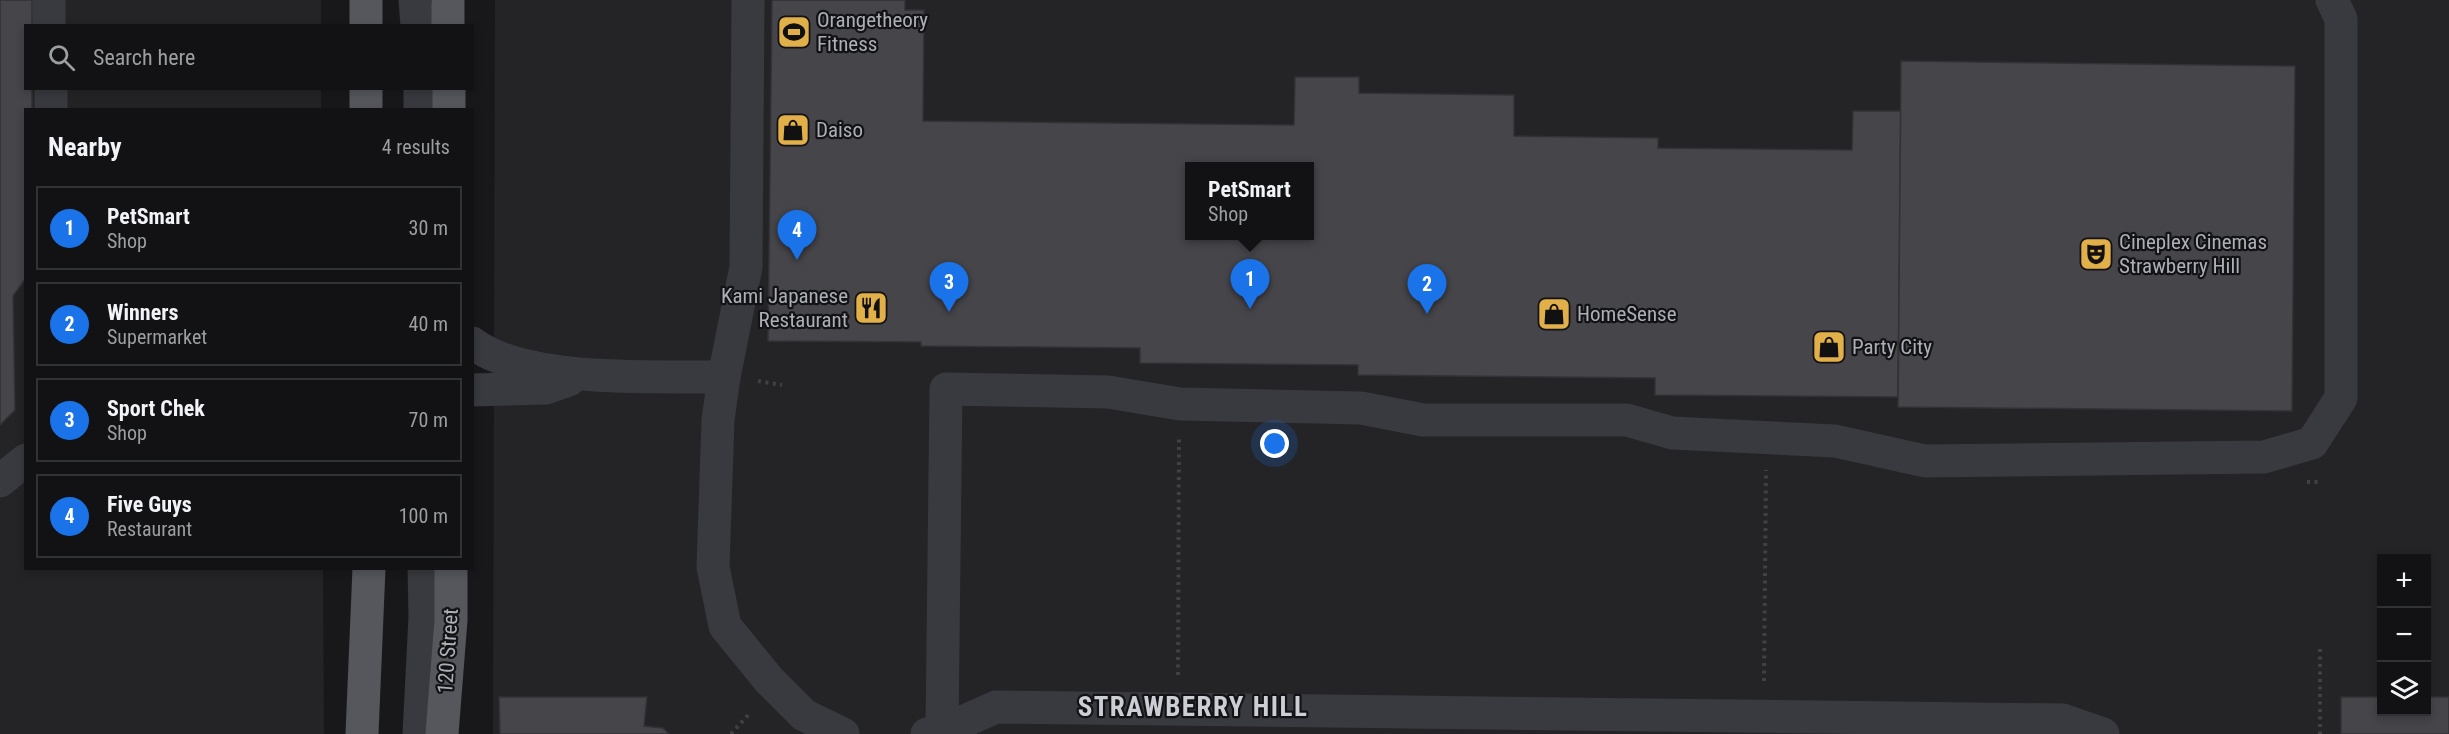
<!DOCTYPE html>
<meta charset="utf-8">
<style>
body{margin:0;font-family:"Roboto Condensed",sans-serif;background:#1b1b1d;color:#f1f3f6}
.controls{position:absolute;right:18px;bottom:18px;display:grid;overflow:hidden;border-radius:0px;box-shadow:0 3px 9px #0003}
.controls button{width:54px;height:54px;display:grid;place-items:center;padding:0;border:0;border-bottom:2px solid #313234;background:#121214;color:#f1f3f6;font:30px sans-serif}
.you{position:absolute;left:1275px;top:444px;width:21px;height:21px;margin:-15px;border:4px solid #fff;border-radius:50%;background:#1a73e8;box-shadow:0 0 0 9px #1a73e833}
.badge{display:grid;place-items:center;width:39px;height:39px;border-radius:50%;background:#1a73e8;color:#fff;font-size:20px;font-weight:700}
.pin{position:absolute;translate:-50% -50px;filter:drop-shadow(0 2px 3px #0008)}
.pin::after{content:'';position:absolute;top:32px;width:21px;height:18px;background:inherit;clip-path:polygon(0 0,100% 0,50% 100%)}
.popup{position:absolute;left:1185px;top:162px;width:129px;height:78px;box-sizing:border-box;display:grid;place-content:center;border-radius:0px;background:#121214;filter:drop-shadow(0 2px 4px #0005);font-size:20px;white-space:nowrap;color:#9c9ea0}
.popup b{font-size:22px;color:#f1f3f6}
.popup::after{content:'';position:absolute;left:50%;top:100%;margin-left:-12px;border:12px solid transparent;border-top-color:#121214}
.list{margin:0;padding:0;list-style:none}
h2{display:flex;justify-content:space-between;align-items:center;height:78px;margin:0;padding:0 24px;font-size:26px}
h2 small{font-size:20px;font-weight:400;color:#9c9ea0}
.list li{display:grid;grid-template-columns:39px 1fr auto;gap:18px;align-items:center;box-sizing:border-box;height:84px;margin:0 12px 12px;padding:0 12px;border:2px solid #313234;border-radius:0px}
.list b{display:block;font-size:22px;white-space:nowrap}
.list p{margin:0;font-size:20px;white-space:nowrap;color:#9c9ea0}
.list em{font-size:20px;font-style:normal;color:#9c9ea0}
.icon{flex:none;width:33px;height:33px;fill:none;stroke:currentColor;stroke-width:2;stroke-linecap:round;stroke-linejoin:round}
.map{position:relative;flex:none;width:2449px;height:734px;overflow:hidden}
.search{position:absolute;background:#121214;box-shadow:0 3px 9px #0003;left:24px;top:24px;width:450px;height:66px;display:flex;align-items:center;gap:15px;box-sizing:border-box;padding:0 21px;border-radius:0px;color:#9c9ea0;font-size:22px}
.panel{position:absolute;background:#121214;box-shadow:0 3px 9px #0003;left:24px;top:108px;width:450px;height:462px;border-radius:0px}
.map>svg:first-child{display:block}
</style>
<div class="map">
<svg width="2449" height="734" viewBox="0 0 2449 734">
<rect width="100%" height="100%" fill="#18181a"/>
<g fill="#242427" fill-rule="evenodd">
<path d="M0,0H321V25L26,26V88L321,89V109L26,110V568L323,569L324,734H0Z"/>
<path d="M495,0H2449V734H493ZM1190,166H1310V236H1190ZM2382,558H2426V712H2382Z"/>
</g>
<g fill="#45454a" stroke="#323236" stroke-width="1.5" fill-rule="evenodd">
<path d="M0,0H32V26H26V88H32V110H26V278L13,296L15,410L0,425Z"/>
<path d="M772,0H905V10H924L923,121L1294,125L1295,77H1359V93L1514,95V136L1658,138V148L1852,150L1853,111H1901L1898,397L1655,395V378L1358,375V365L1140,363V348L921,346V342L768,341ZM1190,166H1310V236H1190Z"/>
<path d="M1901,61L2295,66L2292,411L1898,407Z"/>
<path d="M499,697H647L644,726L663,728L669,734H500Z"/>
<path d="M2341,697H2382V712H2426V697H2449V734H2341Z"/>
</g>
<g fill="none" stroke-linecap="round" stroke-linejoin="round">
<g stroke="#404145" stroke-width="4" stroke-dasharray="3 4.5" stroke-linecap="butt">
<path d="M758,381L782,385"/>
<path d="M2307,482H2322"/>
<path d="M2320,649V734"/>
<path d="M1178,675L1179,437"/>
<path d="M1764,681L1766,470"/>
<path d="M731,734L748,715"/>
</g>
<g stroke="#393a3f" stroke-width="33">
<path d="M49,0V26"/>
<path d="M415,0L417,26"/>
<path d="M51,88V110"/>
<path d="M420,88V110"/>
<path d="M472,343C527,384 657,376 724,377L718,420L713,567L725,626L769,680L804,715L843,734"/>
<path d="M724,377L746,267L748,0"/>
<path d="M472,390L546,388L569,380"/>
<path d="M0,481L26,460"/>
<path d="M942,729L946,389L1108,392L1180,404L1361,408L1423,420H1627L1672,433L1835,441L1925,461L2264,457L2312,443L2341,398V19L2332,0"/>
<path d="M419,734L425,617L424,568"/>
<path d="M927,734L953,726L996,707L2063,720L2103,734"/>
</g>
<g stroke="#56575d" stroke-width="33">
<path d="M448,0V26"/>
<path d="M366,26V0"/>
<path d="M366,88V110"/>
<path d="M449,88V110"/>
<path d="M362,734L369,568"/>
<path d="M442,734L451,620V568"/>
</g>
</g>
<defs>
<symbol id="stadium-square" viewBox="-11 -11 22 22"><rect x="-9" y="-9" width="18" height="18" rx="4" fill="#e2b048" stroke="#131315"/><path d="M0-5a6.5 5 0 1 0 0 10a6.5 5 0 1 0 0-10ZM-3.5-1.8h7v3.6h-7Z" fill="#111"/></symbol>
<symbol id="shop-square" viewBox="-11 -11 22 22"><rect x="-9" y="-9" width="18" height="18" rx="4" fill="#e2b048" stroke="#131315"/><path d="M-5-2.5h2.3a2.7 3.5 0 0 1 5.4 0H5L5.5 6h-11ZM-1.5-2.5h3a1.5 2.3 0 0 0-3 0Z" fill="#111"/></symbol>
<symbol id="theatre-square" viewBox="-11 -11 22 22"><rect x="-9" y="-9" width="18" height="18" rx="4" fill="#e2b048" stroke="#131315"/><path d="M-5-5.5Q0-4 5-5.5V0Q5 5 0 6Q-5 5-5 0ZM-3.3-2.5H-1v1.5H-3.3ZM1-2.5H3.3v1.5H1ZM-2.8 1Q0 5.5 2.8 1Z" fill="#111"/></symbol>
<symbol id="restaurant-square" viewBox="-11 -11 22 22"><rect x="-9" y="-9" width="18" height="18" rx="4" fill="#e2b048" stroke="#131315"/><path d="M-5-6h1v4h1v-4h1v4h1v-4h1v5L-1.5 .5V6h-2V.5L-5-1ZM5-6V6H3V1.5H1.5Q1.5-4 5-6Z" fill="#111"/></symbol>
</defs>
<g fill-rule="evenodd">
<use href="#stadium-square" x="775" y="13" width="38" height="38"/>
<use href="#shop-square" x="774" y="111" width="38" height="38"/>
<use href="#theatre-square" x="2077" y="235" width="38" height="38"/>
<use href="#restaurant-square" x="852" y="289" width="38" height="38"/>
<use href="#shop-square" x="1535" y="295" width="38" height="38"/>
<use href="#shop-square" x="1810" y="328" width="38" height="38"/>
</g>
<g text-anchor="middle" stroke-width="4.5" stroke-linejoin="round" paint-order="stroke">
<g font-size="21" fill="#acafb8" stroke="#131315" text-anchor="start">
<text x="817" y="27">Orangetheory<tspan x="817" dy="24">Fitness</tspan></text>
<text x="816" y="137">Daiso</text>
<text x="2119" y="249">Cineplex Cinemas<tspan x="2119" dy="24">Strawberry Hill</tspan></text>
<text x="848" y="303" text-anchor="end">Kami Japanese<tspan x="848" dy="24">Restaurant</tspan></text>
<text x="1577" y="321">HomeSense</text>
<text x="1852" y="354">Party City</text>
</g>
<g font-size="21" fill="#acafb8" stroke="#131315">
<text transform="translate(448 651) rotate(-86)" y="7">120 Street</text>
</g>
<g font-size="27" font-weight="bold" letter-spacing="1.5" fill="#ccced5" stroke="#131315">
<text x="1193" y="716">STRAWBERRY HILL</text>
</g>
</g>
</svg>
<div class="controls">
<button>+</button>
<button>−</button>
<button><svg class="icon" aria-label="layers" viewBox="0 0 24 24"><path d="M12 4l9 5-9 5-9-5zM3 14l9 5 9-5"/></svg></button>
</div>
<div class="you"></div>
<div class="pin badge" style="left:1250px;top:309px">1</div>
<div class="popup"><b>PetSmart</b>Shop</div>
<div class="pin badge" style="left:1427px;top:314px">2</div>
<div class="pin badge" style="left:949px;top:312px">3</div>
<div class="pin badge" style="left:797px;top:260px">4</div>
<div class="search"><svg class="icon" aria-label="search" viewBox="0 0 24 24"><circle cx="10" cy="10" r="6"/><path d="M15 15l6 6"/></svg>Search here</div>
<section class="panel">
<h2>Nearby<small>4 results</small></h2>
<ul class="list">
<li><span class="badge">1</span><div><b>PetSmart</b><p>Shop</p></div><em>30 m</em></li>
<li><span class="badge">2</span><div><b>Winners</b><p>Supermarket</p></div><em>40 m</em></li>
<li><span class="badge">3</span><div><b>Sport Chek</b><p>Shop</p></div><em>70 m</em></li>
<li><span class="badge">4</span><div><b>Five Guys</b><p>Restaurant</p></div><em>100 m</em></li>
</ul>
</section>
</div>
